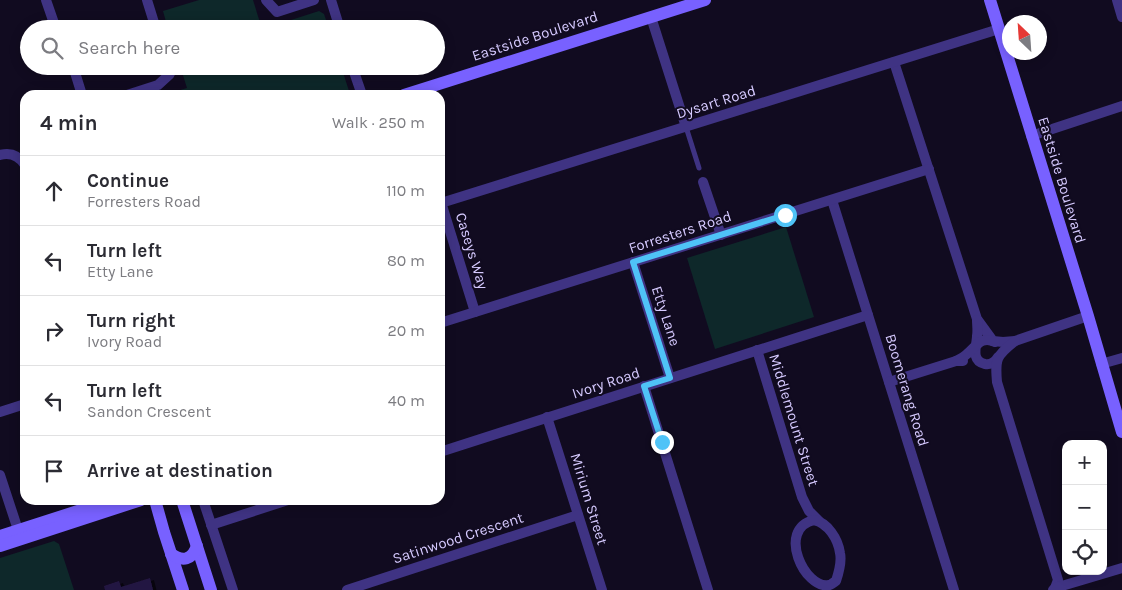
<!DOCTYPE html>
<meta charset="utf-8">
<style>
body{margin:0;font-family:Karla,sans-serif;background:#f2f2f3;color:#2b2b33}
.controls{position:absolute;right:15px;bottom:15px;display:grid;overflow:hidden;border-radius:10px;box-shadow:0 2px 12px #0003}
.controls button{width:45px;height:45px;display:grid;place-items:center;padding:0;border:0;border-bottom:1px solid #e1e1e2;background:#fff;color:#2b2b33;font:25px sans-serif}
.compass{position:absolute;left:1002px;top:15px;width:45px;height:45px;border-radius:50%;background:#fff;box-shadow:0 2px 12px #0003;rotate:335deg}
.stop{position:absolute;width:15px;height:15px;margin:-11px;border:4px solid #4fc3f7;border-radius:50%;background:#fff}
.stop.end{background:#4fc3f7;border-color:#fff;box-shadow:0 1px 5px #0008}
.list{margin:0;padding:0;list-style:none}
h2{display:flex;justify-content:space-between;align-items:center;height:65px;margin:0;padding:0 20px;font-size:21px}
h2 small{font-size:16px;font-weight:400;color:#7c7c81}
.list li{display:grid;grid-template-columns:32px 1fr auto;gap:15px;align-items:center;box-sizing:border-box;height:70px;padding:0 20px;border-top:1px solid #e1e1e2}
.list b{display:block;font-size:19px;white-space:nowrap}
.list p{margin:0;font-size:16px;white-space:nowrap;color:#7c7c81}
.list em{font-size:16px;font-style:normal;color:#7c7c81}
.icon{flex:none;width:28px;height:28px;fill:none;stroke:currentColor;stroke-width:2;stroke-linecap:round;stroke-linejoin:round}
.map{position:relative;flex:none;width:1122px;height:590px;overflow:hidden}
.search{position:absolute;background:#fff;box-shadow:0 2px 12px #0003;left:20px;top:20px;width:425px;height:55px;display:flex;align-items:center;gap:12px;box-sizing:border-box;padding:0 18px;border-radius:28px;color:#7c7c81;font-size:19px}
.panel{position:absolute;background:#fff;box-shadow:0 2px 12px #0003;left:20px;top:90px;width:425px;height:415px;border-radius:15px}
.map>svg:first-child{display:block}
</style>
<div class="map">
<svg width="1122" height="590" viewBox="0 0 1122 590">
<defs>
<filter id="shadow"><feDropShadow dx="4" dy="2" stdDeviation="0" flood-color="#0009"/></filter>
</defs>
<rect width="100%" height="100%" fill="#110b20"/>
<g fill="#0e282a">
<path d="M199,0H253L262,29H168L163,11Z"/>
<path d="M319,11L324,14L329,29H263Z"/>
<path d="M180,66H341L349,91L346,95H164L187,88Z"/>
<path d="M786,227L814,317L715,349L687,258Z"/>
<path d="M54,541L59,544L74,590H0V558Z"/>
</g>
<path fill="#241642" filter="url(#shadow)" d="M150,578L153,590H105L104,586L119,581L121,587Z"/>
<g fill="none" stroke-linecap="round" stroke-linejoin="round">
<path stroke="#3f3383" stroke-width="5" d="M686,127L699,168"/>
<g stroke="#3f3383" stroke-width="10">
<path d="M46,0L56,29"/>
<path d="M147,0L156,29"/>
<path d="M266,0L277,12L314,0"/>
<path d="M331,0L340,29"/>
<path d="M1117,0L1122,17"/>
<path d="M651,17L686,127"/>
<path d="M894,62L977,319L993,341L1003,342L1015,341L1088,316"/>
<path d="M73,66L82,95"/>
<path d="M352,66L362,95"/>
<path d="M127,95L158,85L170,74L168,66"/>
<path d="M1031,136L1122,106"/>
<path d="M0,155C11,152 19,156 25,165"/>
<path d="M703,182L721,235"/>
<path d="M440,199L475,312"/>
<path d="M832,200L954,590"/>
<path d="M441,203L999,29"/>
<path d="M633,262L670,378"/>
<path d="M977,320C977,325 978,331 977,336C977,345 970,361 985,364C991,365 995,362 998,357"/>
<path d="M440,323L929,169"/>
<path d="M1015,341C996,356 995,359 997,382L1058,580L1055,588L1053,590"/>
<path d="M757,350L802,497L809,511L819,521"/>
<path d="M956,361C960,359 964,357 967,354C976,347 981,335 995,342"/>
<path d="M1101,364L1122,358"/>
<path d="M889,382L956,361H963"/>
<path d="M644,386L708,590"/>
<path d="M0,412L25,404"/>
<path d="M547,417L602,590"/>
<path d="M440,452L868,315"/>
<path d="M0,475L20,536"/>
<path d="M203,500L233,590"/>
<path d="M814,520C828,523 838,539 840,553C842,562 839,572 836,581C834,582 831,585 829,585C805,590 776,529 814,520Z"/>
<path d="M211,525L288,500"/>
<path d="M1055,588L1122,568"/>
<path d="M347,590L578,515"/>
</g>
<g stroke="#7861ff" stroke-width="12">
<path d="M990,0L1088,316L1122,432"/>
<path d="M404,95L705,0"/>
<path d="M155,500L164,532L183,590"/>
<path d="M182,500L211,590"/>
<path d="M0,536L112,500"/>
<path d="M0,546L141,500"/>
<path d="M171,554C183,562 192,560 197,546"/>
</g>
</g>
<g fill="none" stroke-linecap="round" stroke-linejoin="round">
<path stroke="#4fc3f7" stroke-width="6" d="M662,442L644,386L670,378L633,262L785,215"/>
</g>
<g text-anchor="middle" stroke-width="4" stroke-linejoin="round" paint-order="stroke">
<g font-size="15" fill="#d6caff" stroke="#110b20">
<text transform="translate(535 36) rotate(-18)" y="5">Eastside Boulevard</text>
<text transform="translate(716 102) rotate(-17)" y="5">Dysart Road</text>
<text transform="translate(1062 180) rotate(73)" y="5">Eastside Boulevard</text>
<text transform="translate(680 232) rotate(-18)" y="5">Forresters Road</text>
<text transform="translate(472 251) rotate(73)" y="5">Caseys Way</text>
<text transform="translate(666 316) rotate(72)" y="5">Etty Lane</text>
<text transform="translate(606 383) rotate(-18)" y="5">Ivory Road</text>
<text transform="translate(907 390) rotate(73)" y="5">Boomerang Road</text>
<text transform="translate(794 420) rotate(73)" y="5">Middlemount Street</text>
<text transform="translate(589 499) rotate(73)" y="5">Mirium Street</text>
<text transform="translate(458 538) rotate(-18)" y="5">Satinwood Crescent</text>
</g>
</g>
</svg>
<div class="controls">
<button>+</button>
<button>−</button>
<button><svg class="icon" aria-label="locate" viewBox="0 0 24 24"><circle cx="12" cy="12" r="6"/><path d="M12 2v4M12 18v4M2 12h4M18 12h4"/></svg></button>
</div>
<svg class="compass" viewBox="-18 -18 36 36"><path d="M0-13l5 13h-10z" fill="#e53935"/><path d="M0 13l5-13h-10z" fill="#7c7c81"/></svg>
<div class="stop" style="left:785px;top:215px"></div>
<div class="stop end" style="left:662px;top:442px"></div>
<div class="search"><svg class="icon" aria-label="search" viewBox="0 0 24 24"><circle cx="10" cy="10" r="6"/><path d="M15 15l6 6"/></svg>Search here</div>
<section class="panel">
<h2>4 min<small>Walk · 250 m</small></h2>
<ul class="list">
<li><svg class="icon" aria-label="ahead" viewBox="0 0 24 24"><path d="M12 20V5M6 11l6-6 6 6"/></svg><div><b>Continue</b><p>Forresters Road</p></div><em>110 m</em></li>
<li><svg class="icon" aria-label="left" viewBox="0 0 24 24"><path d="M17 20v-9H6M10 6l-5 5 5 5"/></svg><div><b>Turn left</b><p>Etty Lane</p></div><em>80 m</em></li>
<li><svg class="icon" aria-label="right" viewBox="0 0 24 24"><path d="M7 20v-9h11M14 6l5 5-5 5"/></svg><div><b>Turn right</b><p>Ivory Road</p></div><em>20 m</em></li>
<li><svg class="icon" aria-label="left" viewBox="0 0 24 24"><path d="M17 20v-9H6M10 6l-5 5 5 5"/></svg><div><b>Turn left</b><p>Sandon Crescent</p></div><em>40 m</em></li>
<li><svg class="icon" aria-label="arrive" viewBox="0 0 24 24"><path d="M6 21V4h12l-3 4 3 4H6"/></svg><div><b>Arrive at destination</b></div></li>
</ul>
</section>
</div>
